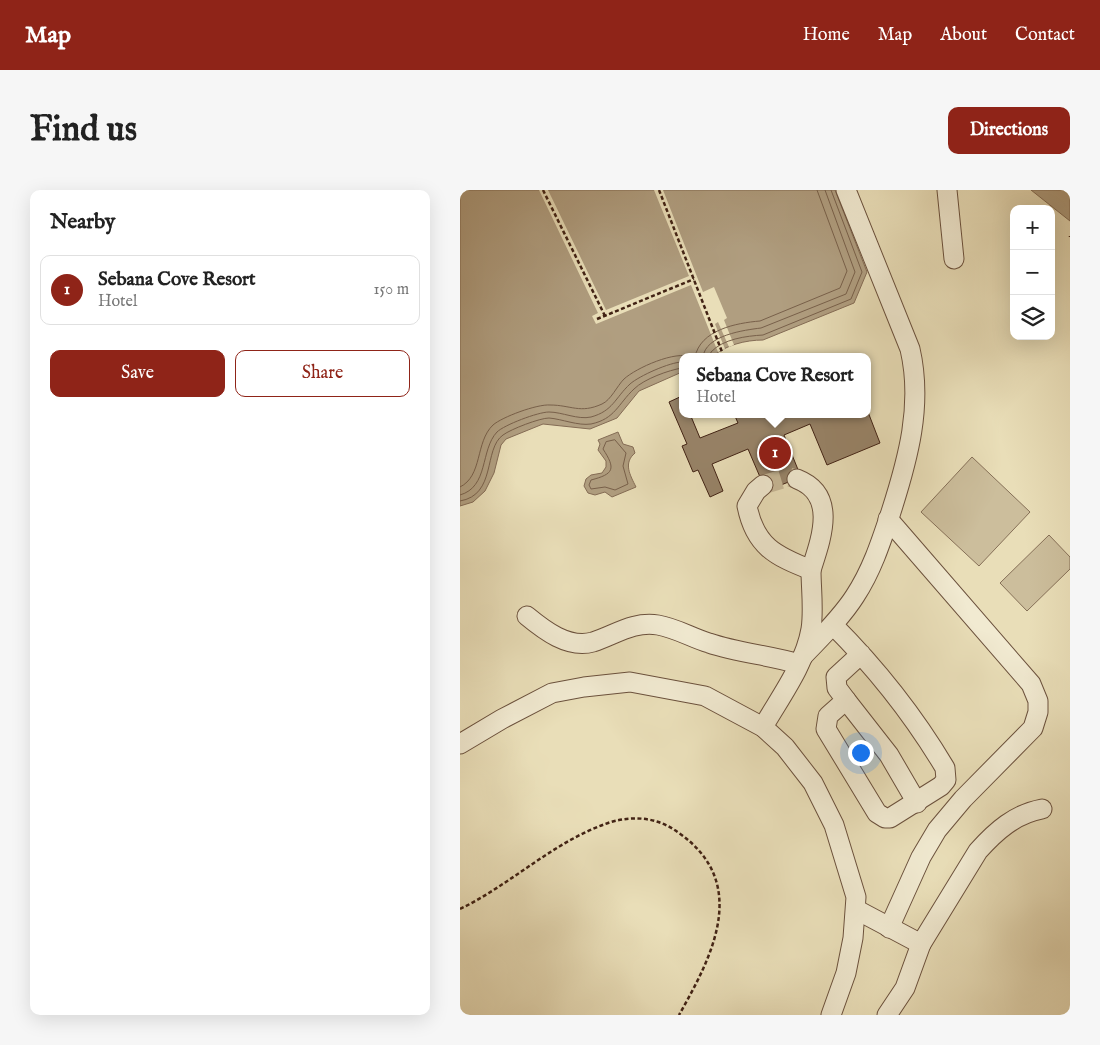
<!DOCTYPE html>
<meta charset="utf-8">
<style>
body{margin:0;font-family:"IM FELL English",serif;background:#f6f6f6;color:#222}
.controls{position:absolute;right:15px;top:15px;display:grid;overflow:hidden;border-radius:10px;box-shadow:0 5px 20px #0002}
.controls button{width:45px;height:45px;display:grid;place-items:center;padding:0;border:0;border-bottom:1px solid #e0e0e0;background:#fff;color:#222;font:25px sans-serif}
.you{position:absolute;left:400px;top:562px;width:18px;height:18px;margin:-12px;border:4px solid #fff;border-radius:50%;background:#1a73e8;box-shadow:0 0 0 8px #1a73e833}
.badge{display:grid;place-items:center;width:32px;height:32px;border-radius:50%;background:#8f2418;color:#fff;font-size:16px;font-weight:700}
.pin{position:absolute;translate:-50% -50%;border:2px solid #fff;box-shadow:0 1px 5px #0006}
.popup{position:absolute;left:219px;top:163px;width:192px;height:65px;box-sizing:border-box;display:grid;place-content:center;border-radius:10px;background:#fff;filter:drop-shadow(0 1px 4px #0005);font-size:16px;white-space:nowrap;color:#767676}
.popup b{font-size:19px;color:#222}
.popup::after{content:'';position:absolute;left:50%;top:100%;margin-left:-10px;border:10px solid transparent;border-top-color:#fff}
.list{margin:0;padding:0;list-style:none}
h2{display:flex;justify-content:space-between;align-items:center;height:65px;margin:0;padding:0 20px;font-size:21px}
h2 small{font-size:16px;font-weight:400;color:#767676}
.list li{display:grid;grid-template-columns:32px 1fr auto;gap:15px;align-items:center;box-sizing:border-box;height:70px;margin:0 10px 10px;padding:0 10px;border:1px solid #e0e0e0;border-radius:10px}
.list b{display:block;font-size:19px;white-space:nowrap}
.list p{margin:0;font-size:16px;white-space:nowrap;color:#767676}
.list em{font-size:16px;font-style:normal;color:#767676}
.actions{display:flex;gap:10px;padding:15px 20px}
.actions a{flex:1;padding:11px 0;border:1px solid #8f2418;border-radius:10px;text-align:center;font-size:18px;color:#8f2418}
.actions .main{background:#8f2418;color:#fff}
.icon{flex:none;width:28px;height:28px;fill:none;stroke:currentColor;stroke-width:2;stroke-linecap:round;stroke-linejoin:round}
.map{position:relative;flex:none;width:610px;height:825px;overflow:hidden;border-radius:10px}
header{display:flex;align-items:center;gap:30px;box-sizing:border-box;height:70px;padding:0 25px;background:#8f2418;color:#fff}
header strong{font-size:24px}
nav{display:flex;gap:28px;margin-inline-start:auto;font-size:18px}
.intro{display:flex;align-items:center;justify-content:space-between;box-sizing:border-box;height:120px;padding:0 30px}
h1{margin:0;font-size:35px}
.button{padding:12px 22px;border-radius:10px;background:#8f2418;color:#fff;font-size:18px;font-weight:700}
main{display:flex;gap:30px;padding:0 30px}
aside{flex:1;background:#fff;border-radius:10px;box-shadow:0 5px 20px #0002}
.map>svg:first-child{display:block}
</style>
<header>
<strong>Map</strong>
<nav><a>Home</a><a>Map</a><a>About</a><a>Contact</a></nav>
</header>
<div class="intro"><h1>Find us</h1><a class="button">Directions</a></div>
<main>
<aside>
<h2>Nearby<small></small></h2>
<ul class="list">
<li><span class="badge">1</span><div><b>Sebana Cove Resort</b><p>Hotel</p></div><em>150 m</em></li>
</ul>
<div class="actions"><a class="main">Save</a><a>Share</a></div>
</aside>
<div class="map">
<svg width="610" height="825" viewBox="0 0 610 825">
<rect width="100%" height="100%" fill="#e9deb8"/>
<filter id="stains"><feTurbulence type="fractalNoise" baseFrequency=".004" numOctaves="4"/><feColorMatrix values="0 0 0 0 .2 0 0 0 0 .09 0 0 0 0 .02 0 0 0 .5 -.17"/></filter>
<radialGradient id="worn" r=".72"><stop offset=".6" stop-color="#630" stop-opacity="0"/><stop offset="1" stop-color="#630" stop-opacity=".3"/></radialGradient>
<g fill="#ccbe9c" stroke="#867058">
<path d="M512,267L570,322L519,376L461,322Z"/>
<path d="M589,345L610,367V379L567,421L540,393Z"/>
</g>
<g fill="#b09e80" stroke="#846c55">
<path d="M0,0H375L407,82L394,113L303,150C286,150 265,155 252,167H222V182L179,201L157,228L130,239L83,234L46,249L41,255L34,283L25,301L13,312L0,316Z"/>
<path d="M571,0H610V31Z"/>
<path d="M158,242L163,254L173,257L175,263C163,273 170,285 176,297L152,307L145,302L135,305L128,303L124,296L126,289L131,285L142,283L146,277V271L138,260L140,254L138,250Z"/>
</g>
<path fill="#e9deb8" d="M79,0H88L146,120L229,86L194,0H203L243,102L254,97L267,128L264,130L274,155L269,157L258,132L255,134L265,159L258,162L231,95L136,134L132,126L138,123Z"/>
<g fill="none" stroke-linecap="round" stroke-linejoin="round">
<g stroke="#78604a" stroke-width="1">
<path d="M235,167C240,140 276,133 300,131L380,98L387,81L357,0"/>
<path d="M243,167C245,145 285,140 301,138L386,104L395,82L365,0"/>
<path d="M250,167L251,162C263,149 286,146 303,145L391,109L402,82L371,0"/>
<path d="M155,250L166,263L163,276L168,294L155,300L145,297L131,299L129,295L131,290C154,284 156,279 143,259L146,252Z"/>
<path d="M0,297C23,286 15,252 33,235C42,227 77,214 90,215C111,215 120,224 142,214C151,210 157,196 164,189C176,178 216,160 231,167"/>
<path d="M0,305C29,297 20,260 37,242C44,235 78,222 89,222C102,222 118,230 131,227C153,221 155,208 170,194C179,186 210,172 222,172"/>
<path d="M0,311C37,305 23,259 43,245C51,239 80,228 89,228C102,229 118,236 131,234C155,229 158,214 174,199C184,189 209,180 222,178"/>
</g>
</g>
<path fill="#988469" stroke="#412214" d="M222,206V224H230L240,248L278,233L274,224H408V222L420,253L367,275L350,234L324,245L341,287L306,301L288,259L252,274L263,301L250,307L238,280L233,282L222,256L227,254L209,212Z"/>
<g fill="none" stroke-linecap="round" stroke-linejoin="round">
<path stroke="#c7b897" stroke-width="19" stroke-dasharray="19 9" stroke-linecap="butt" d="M303,295L329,287L337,289"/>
<defs>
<g id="minor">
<path d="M487,0L494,69"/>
<path d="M303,295L296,301L287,316C295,356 315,366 351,380C361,349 378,305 337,289"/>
<path d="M428,329L571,494L578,511V522L573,538L503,609L477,640L461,667L429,738"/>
<path d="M67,426C84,440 108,459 133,452C155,445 173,431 198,435C216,438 232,448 249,453C278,463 309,465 339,474"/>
<path d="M373,435C416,478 454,526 485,578L486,590L481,596L430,628H425L417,623L366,539L368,526L386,510L377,498L376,487L401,464"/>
<path d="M343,466C361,447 381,428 395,406C412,380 421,352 431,322C448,269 463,215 450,159L386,0"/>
<path d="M386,510L429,565L457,613"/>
<path d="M303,537C321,506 345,474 351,439C354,420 351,399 351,380"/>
<path d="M0,554L42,529L92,503L124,497L170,492L245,506L303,537L325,557L353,593L374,635L396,707L393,748L386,783L371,825"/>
<path d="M397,720L461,754L518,661C536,641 555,624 582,619"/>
<path d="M427,825L445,798L461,754"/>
</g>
</defs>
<use href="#minor" stroke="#6b513d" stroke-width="21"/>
<g stroke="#412214" stroke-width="2.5" stroke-dasharray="4 2.5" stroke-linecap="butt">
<path d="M83,0L145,126"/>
<path d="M199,0L264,167"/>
<path d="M610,47V46"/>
<path d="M137,129L234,89"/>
<path d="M0,719C52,694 95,650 151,632C176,625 199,628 219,643C290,693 253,765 219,825"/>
</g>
<use href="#minor" stroke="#f1ead1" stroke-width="19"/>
</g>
<rect width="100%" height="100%" filter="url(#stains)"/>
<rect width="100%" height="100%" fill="url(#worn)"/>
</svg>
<div class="controls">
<button>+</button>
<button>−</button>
<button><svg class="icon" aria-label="layers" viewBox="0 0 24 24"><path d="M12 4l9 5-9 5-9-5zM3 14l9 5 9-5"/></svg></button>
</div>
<div class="you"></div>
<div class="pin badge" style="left:315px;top:263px">1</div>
<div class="popup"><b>Sebana Cove Resort</b>Hotel</div>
</div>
</main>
